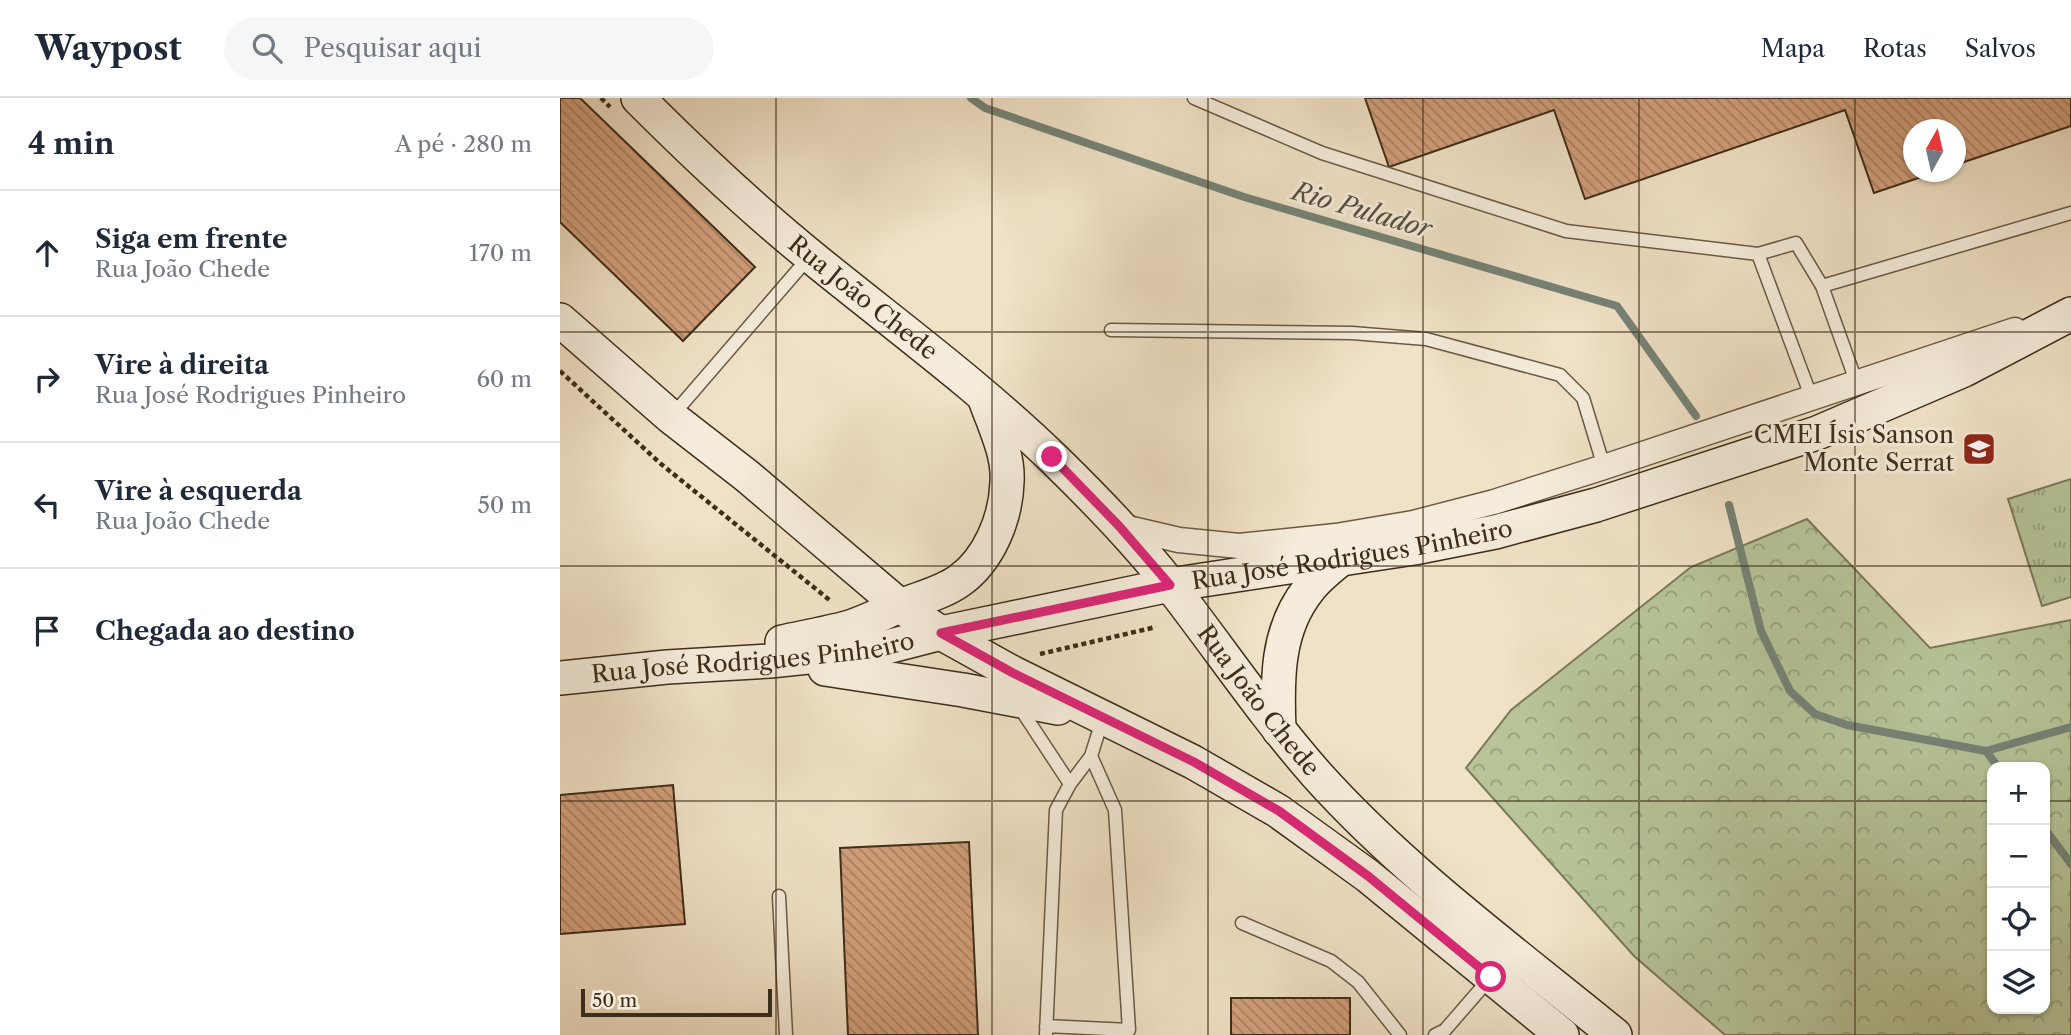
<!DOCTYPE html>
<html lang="pt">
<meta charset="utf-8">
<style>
:root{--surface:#fff;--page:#f6f6f7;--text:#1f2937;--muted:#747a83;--line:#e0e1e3}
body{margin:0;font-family:"Libre Caslon Text",serif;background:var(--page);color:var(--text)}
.controls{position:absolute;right:21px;bottom:21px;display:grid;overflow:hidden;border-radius:14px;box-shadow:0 2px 5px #0004}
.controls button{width:63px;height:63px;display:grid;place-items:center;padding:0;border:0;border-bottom:2px solid var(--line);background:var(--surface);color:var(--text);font:35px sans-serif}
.compass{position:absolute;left:1343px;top:21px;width:63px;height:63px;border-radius:50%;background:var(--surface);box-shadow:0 2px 5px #0004;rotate:8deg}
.scale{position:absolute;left:21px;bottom:18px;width:191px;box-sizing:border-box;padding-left:7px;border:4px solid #3e2d18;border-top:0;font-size:19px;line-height:24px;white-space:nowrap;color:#3e2d18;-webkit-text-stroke:5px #f5ecdb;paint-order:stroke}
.stop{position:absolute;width:21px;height:21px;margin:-16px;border:5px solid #db2777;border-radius:50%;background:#fff}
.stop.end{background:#db2777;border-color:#fff;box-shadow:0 2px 7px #0008}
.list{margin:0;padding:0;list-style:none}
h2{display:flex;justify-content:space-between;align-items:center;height:91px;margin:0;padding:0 28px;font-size:30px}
h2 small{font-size:23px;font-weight:400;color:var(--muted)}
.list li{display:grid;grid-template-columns:46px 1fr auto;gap:21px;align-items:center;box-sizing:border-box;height:126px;padding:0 28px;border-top:2px solid var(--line)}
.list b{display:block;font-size:26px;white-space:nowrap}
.list p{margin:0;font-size:23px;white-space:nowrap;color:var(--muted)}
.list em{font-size:23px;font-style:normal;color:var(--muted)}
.icon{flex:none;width:38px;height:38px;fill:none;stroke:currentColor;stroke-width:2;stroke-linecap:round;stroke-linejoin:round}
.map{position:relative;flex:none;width:1511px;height:937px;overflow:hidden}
header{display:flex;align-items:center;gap:42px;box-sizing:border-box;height:98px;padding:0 35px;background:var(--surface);border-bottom:2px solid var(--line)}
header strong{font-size:33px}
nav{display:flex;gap:38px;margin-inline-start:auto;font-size:24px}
.search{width:490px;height:63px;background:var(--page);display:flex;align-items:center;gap:18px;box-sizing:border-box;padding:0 24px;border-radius:38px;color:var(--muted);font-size:26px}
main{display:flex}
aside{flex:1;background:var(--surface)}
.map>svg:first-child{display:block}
.forest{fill:url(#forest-crowns);stroke:#7a7858;stroke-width:2;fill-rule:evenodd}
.park{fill:url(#park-tufts);stroke:#7a7858;stroke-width:2}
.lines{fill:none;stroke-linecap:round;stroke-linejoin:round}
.stream{stroke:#758377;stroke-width:8}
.building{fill:url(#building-back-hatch);stroke:#3e2d18;stroke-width:2}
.service-casing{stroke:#6a5a44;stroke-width:15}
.minor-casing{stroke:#6a5a44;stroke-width:27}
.secondary-casing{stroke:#3e2d18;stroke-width:36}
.path{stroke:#3e2d18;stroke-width:4.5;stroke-dasharray:5 3.5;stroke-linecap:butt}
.service{stroke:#f5ecdb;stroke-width:12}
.minor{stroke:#f5ecdb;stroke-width:24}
.secondary{stroke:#f5ecdb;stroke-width:33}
.route{stroke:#db2777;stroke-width:9}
.grid{fill:none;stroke:#3e2d18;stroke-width:2;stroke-opacity:0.55}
.labels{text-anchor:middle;stroke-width:6;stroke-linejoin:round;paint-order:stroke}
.street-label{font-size:24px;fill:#3e2d18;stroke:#f5ecdb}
.poi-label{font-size:24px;fill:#3e2d18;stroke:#f5ecdb;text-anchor:end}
.water-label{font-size:26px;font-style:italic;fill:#555140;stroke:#f5ecdb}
</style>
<header>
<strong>Waypost</strong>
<div class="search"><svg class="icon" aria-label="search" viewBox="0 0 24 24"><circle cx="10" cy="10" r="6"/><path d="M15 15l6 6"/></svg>Pesquisar aqui</div>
<nav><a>Mapa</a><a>Rotas</a><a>Salvos</a></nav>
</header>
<main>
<aside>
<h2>4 min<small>A pé · 280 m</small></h2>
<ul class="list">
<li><svg class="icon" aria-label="ahead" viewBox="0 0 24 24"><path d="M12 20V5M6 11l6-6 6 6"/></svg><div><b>Siga em frente</b><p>Rua João Chede</p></div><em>170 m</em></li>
<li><svg class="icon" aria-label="right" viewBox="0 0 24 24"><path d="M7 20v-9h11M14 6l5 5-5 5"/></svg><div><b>Vire à direita</b><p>Rua José Rodrigues Pinheiro</p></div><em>60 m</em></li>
<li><svg class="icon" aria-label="left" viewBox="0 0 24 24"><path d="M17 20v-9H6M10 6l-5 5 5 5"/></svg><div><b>Vire à esquerda</b><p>Rua João Chede</p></div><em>50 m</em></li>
<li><svg class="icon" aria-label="arrive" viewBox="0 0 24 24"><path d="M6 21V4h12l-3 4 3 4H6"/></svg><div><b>Chegada ao destino</b></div></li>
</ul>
</aside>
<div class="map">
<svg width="1511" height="937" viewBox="0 0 1511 937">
<defs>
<pattern id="forest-crowns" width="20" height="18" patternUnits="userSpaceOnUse" patternTransform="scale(1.75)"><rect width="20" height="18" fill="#b6c498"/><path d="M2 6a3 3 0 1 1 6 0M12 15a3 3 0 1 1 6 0" fill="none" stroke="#95a07b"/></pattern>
<pattern id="park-tufts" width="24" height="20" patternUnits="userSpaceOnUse" patternTransform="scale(1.75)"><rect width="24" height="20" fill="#b6c498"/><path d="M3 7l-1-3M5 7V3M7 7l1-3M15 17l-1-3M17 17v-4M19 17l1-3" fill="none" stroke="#95a07b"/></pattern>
<pattern id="building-back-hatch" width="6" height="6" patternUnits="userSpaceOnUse" patternTransform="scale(1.75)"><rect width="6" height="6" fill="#d29f7b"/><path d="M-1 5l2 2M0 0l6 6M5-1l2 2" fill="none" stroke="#ac8264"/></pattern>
</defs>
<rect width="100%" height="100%" fill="#f0e2c7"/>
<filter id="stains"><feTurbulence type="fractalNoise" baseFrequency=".00286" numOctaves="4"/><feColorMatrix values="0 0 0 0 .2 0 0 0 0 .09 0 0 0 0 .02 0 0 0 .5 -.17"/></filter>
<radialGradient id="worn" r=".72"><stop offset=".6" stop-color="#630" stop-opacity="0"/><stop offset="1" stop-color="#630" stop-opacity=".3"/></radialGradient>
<path class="forest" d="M1247,421L1370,550L1511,522V937H1165L1074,858L906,670L951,612L1131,469ZM1432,669H1485V911H1432Z"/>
<path class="park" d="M1511,381V499L1482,508L1448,401Z"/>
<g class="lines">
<path class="stream" d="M411,0L425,10L684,99L1057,208L1136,318
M1169,407L1201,533L1230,593L1255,616L1287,627L1426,653L1511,629
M1426,653L1438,669
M1485,731L1511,766"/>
</g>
<path class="building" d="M0,0H20L195,169L123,243L0,124Z
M805,0H1511V28L1395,67V32H1353V74H1376L1314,95L1285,12L1025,101L994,12L829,69Z
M113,687L125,826L0,836V697Z
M409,744L418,937H288L280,750Z
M671,900H790V937H671Z"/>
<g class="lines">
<defs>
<path id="service" d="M634,0L762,55L1006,133L1198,156L1236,145L1262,188L1297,286
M1198,156L1252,301
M1262,188L1511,115
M551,232L792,235L866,241L1000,277L1023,300L1044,369
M111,319L250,158
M458,607L510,686
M219,798L226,937
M682,825L771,863L798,884L840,937
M486,928L569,932L555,712L531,658
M486,937L496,712L510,686L531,658L542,623
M875,937L885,932L931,879"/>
<path id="minor" d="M559,428L619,442L679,448L776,438L853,425L934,404L1044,369L1455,232"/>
<g id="secondary">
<path id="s1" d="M78,0C134,56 192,111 254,161C335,227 420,289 495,362C536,402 576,443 611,488C660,551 704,617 757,677C845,775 954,854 1055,937"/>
<path d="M0,222L111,319L187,378L340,508L381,535L453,575L633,664L718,713L808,778L1002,937"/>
<path d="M222,544C245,539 268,535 290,529C308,523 323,515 340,508C360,500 382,495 399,483C429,462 446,420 447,384C449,356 434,327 425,301"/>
<path d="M265,571L403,592L498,610"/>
<path id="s2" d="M0,580L107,569L210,563L315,552L381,535L610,487L854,450L935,434L1036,407L1257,335L1404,272L1511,216"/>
<path d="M719,632C717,583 716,532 749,491C757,480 770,470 781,461"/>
</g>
</defs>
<use href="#service" class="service-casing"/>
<use href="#minor" class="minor-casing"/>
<use href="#secondary" class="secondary-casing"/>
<path class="path" d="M41,0L50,9
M0,273L101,366L272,504
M480,556L596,529"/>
<use href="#service" class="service"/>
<use href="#minor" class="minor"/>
<use href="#secondary" class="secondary"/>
</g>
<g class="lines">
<path class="route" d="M492,359L559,428L610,487L381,535L453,575L634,664L719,713L808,778L931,879"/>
</g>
<path class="grid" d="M216,0V937M432,0V937M648,0V937M863,0V937M1079,0V937M1295,0V937M0,234H1511M0,468H1511M0,703H1432M1485,703H1511"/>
<defs>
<symbol id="school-square" viewBox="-11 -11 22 22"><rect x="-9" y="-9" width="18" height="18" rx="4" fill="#8f2418" stroke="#f5ecdb"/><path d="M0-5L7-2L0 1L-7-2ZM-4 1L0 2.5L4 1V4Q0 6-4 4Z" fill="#fff"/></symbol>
</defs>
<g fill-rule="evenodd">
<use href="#school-square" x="1400" y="332" width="38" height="38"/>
</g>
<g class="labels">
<g class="street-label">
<text dy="8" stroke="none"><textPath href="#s1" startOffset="301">Rua João Chede</textPath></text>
<text dy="8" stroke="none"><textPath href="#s2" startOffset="803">Rua José Rodrigues Pinheiro</textPath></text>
<text dy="8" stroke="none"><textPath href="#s2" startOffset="194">Rua José Rodrigues Pinheiro</textPath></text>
<text dy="8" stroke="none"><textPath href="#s1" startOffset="868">Rua João Chede</textPath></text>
</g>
<g class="poi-label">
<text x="1394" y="345">CMEI Ísis Sanson<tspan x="1394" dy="28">Monte Serrat</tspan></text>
</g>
<g class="water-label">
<text transform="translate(802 112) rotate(16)" y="9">Rio Pulador</text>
</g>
</g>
<rect width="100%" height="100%" filter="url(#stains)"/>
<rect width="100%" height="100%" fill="url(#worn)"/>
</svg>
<div class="controls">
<button>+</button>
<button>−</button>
<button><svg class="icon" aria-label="locate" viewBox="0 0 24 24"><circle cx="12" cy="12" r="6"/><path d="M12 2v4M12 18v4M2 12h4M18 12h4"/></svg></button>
<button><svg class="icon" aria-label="layers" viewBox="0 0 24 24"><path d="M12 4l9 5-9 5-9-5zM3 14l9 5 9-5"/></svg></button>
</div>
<svg class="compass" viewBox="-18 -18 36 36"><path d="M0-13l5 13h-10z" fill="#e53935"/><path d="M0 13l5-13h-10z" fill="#747a83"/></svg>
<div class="scale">50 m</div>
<div class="stop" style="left:931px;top:879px"></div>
<div class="stop end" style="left:492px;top:359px"></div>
</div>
</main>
